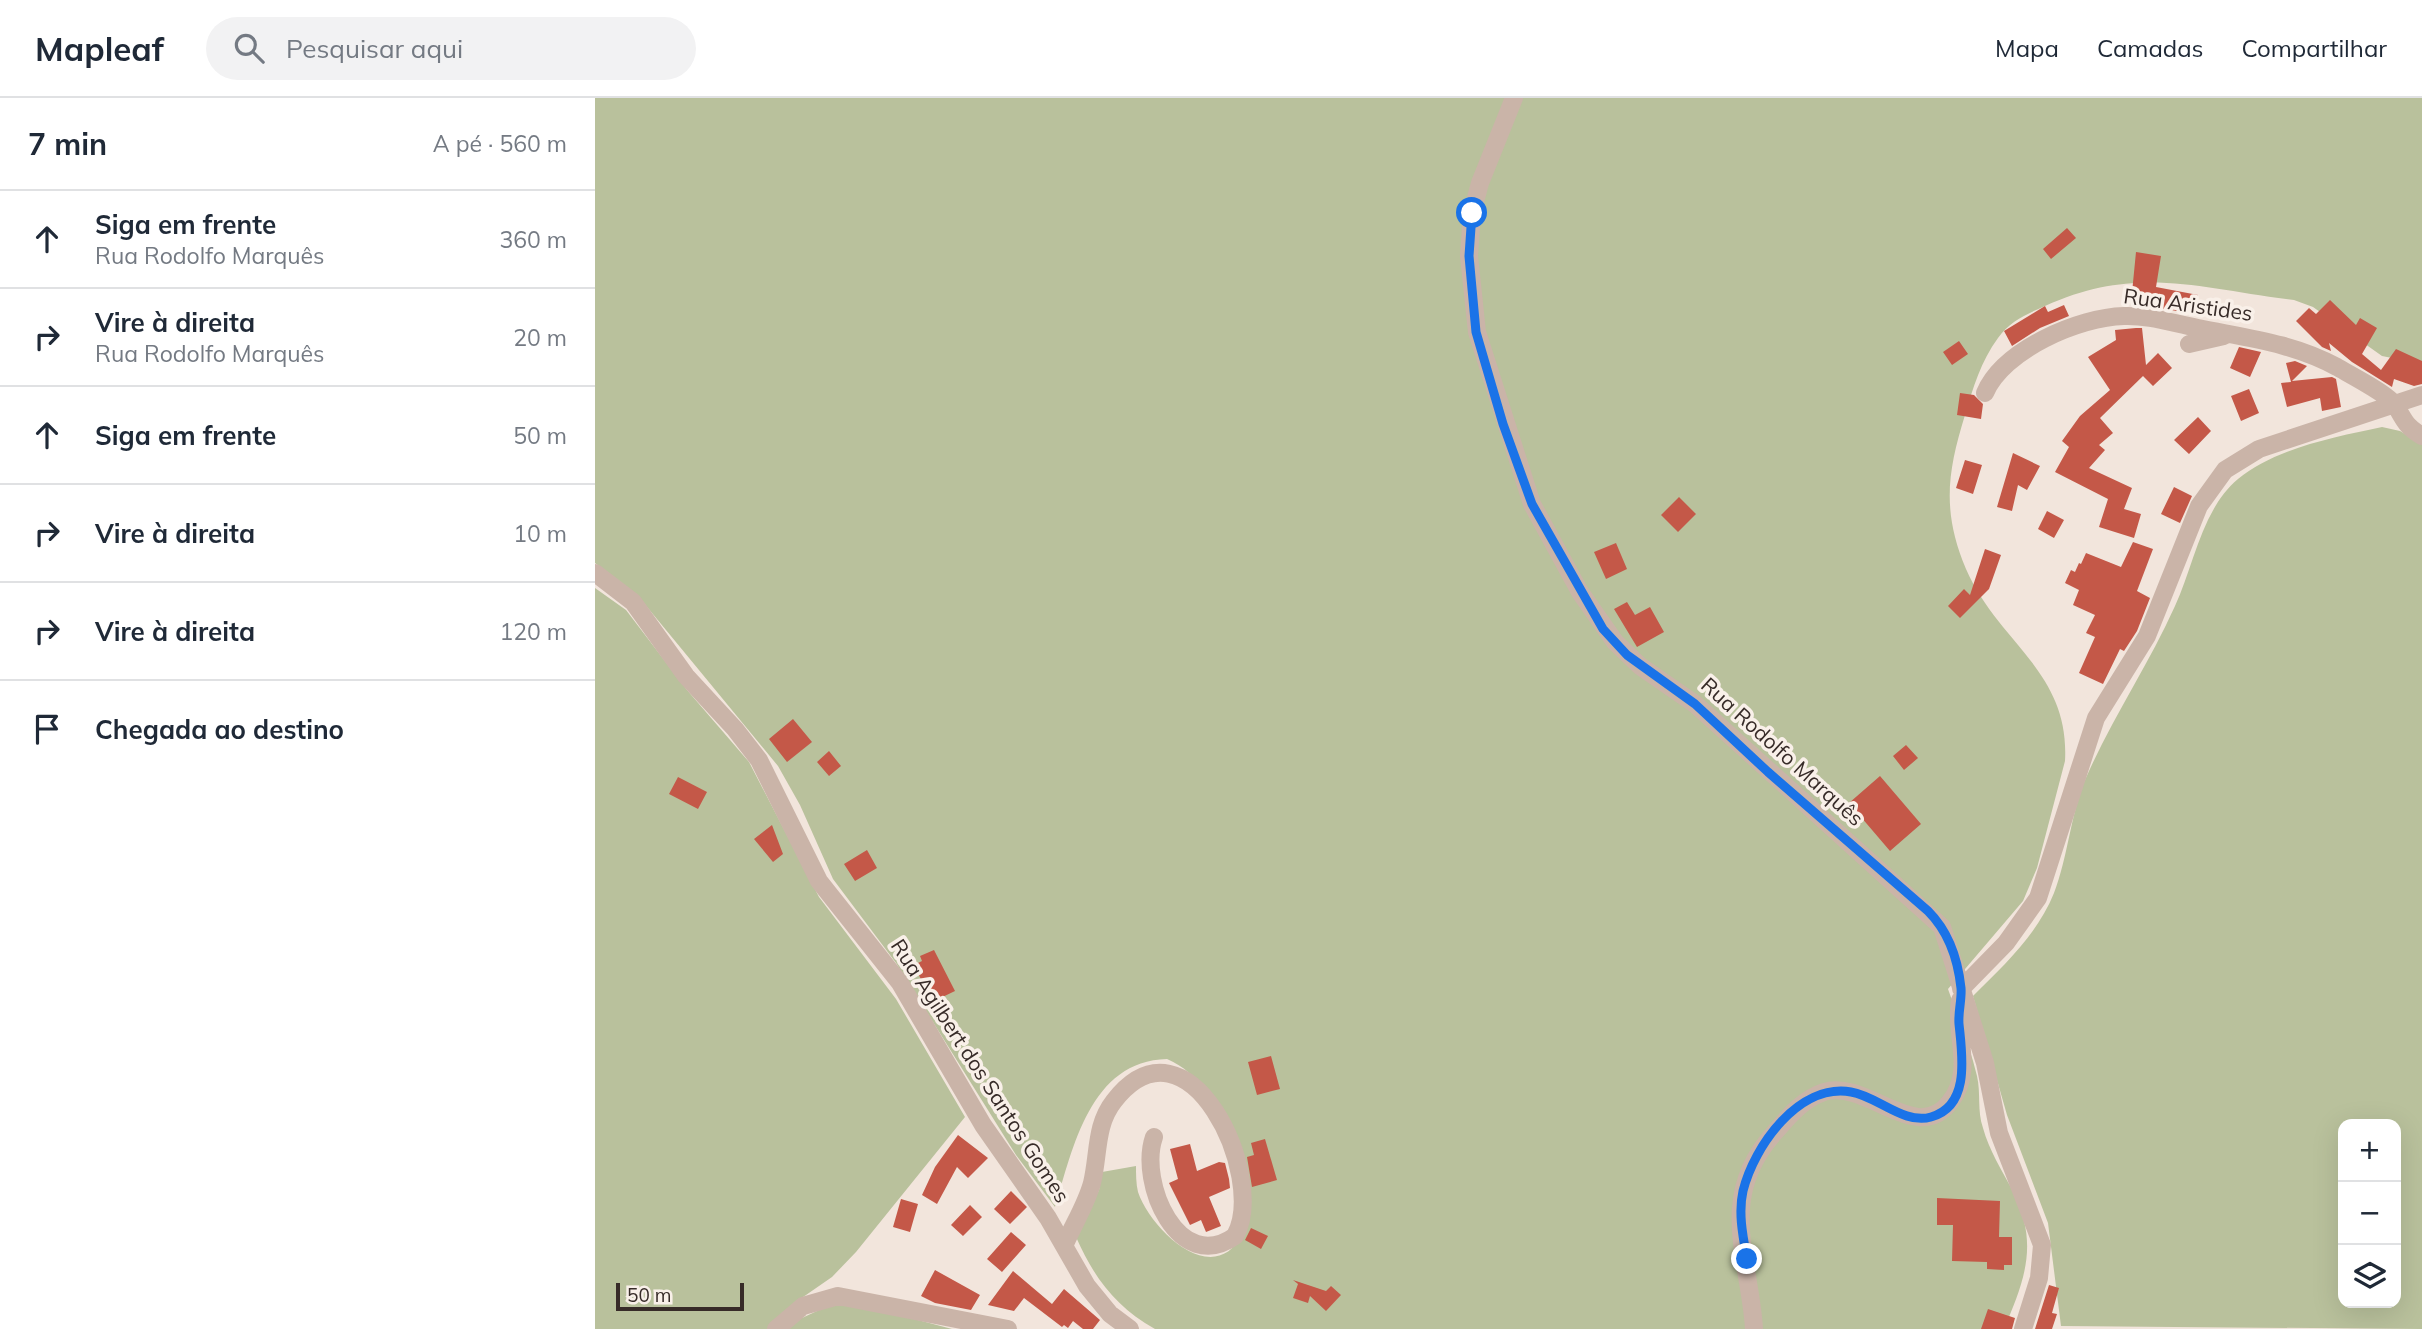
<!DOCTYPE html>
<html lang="pt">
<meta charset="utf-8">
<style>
:root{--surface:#fff;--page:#f2f2f3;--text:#1f2937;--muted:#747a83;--line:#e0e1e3}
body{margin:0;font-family:Mulish,sans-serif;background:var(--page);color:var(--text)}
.controls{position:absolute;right:21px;bottom:21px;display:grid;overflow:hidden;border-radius:14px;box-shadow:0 7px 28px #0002}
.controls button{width:63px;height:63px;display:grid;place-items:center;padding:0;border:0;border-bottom:2px solid var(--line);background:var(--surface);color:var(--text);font:35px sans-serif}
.scale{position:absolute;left:21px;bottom:18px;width:128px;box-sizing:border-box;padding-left:7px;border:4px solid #372b28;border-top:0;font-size:19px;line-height:24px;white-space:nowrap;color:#372b28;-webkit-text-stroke:5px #f9f0e9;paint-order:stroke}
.stop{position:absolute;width:21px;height:21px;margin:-16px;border:5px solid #1a73e8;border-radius:50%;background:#fff}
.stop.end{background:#1a73e8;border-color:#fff;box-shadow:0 2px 7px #0008}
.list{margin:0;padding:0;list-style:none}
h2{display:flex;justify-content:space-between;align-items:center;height:91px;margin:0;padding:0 28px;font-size:30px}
h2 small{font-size:23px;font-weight:400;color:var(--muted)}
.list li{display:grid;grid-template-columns:46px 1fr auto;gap:21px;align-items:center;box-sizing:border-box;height:98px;padding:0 28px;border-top:2px solid var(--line)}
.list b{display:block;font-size:26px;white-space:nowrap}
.list p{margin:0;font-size:23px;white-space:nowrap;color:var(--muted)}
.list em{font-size:23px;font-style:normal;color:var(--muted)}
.icon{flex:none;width:38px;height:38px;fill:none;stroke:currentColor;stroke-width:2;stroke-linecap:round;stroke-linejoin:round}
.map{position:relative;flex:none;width:1827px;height:1231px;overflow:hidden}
header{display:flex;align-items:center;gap:42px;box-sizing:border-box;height:98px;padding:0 35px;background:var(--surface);border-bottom:2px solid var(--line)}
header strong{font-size:33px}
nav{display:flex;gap:38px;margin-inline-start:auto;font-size:24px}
.search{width:490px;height:63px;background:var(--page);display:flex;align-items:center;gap:18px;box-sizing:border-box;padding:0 24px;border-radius:38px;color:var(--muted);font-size:26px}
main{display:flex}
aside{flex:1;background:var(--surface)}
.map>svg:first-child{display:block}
.green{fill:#b9c19c;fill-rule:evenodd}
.building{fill:#c45848}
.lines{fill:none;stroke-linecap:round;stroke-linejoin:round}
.minor{stroke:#cab4a8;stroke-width:18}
.route{stroke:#1a73e8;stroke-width:9}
.labels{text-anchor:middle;stroke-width:7;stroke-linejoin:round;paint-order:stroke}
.street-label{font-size:21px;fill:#372b28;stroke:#f9f0e9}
</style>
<header>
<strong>Mapleaf</strong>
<div class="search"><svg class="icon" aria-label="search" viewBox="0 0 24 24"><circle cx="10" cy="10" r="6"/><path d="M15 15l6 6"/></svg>Pesquisar aqui</div>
<nav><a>Mapa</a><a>Camadas</a><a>Compartilhar</a></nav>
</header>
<main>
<aside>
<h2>7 min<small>A pé · 560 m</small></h2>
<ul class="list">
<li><svg class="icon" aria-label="ahead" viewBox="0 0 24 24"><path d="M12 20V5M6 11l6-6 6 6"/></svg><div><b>Siga em frente</b><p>Rua Rodolfo Marquês</p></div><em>360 m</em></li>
<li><svg class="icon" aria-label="right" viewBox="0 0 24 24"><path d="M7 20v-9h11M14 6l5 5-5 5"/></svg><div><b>Vire à direita</b><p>Rua Rodolfo Marquês</p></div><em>20 m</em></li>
<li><svg class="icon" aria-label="ahead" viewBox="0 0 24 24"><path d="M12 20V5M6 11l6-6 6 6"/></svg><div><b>Siga em frente</b></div><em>50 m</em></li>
<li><svg class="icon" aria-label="right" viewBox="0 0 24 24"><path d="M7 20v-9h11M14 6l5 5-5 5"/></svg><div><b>Vire à direita</b></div><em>10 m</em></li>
<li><svg class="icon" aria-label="right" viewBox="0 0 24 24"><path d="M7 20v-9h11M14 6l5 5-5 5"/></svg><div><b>Vire à direita</b></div><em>120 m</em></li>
<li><svg class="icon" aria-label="arrive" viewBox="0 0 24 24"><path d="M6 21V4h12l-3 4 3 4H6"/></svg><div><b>Chegada ao destino</b></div></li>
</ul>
</aside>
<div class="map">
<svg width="1827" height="1231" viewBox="0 0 1827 1231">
<rect width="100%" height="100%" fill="#f2e5dc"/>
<path class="green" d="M0,0H1827V266L1787,258L1718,209L1699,202C1605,191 1543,166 1450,208C1432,216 1415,223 1403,240C1386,263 1378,290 1370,317C1352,375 1347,414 1371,471C1403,545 1475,573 1470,663L1442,770L1428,803L1353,891C1363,920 1375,948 1382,978C1386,995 1382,1013 1388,1030C1394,1052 1407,1073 1418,1093C1444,1146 1430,1181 1409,1231H560C521,1209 499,1180 481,1139L504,1092L507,1074L541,1068C541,1076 541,1086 543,1094C556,1132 619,1193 648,1135C653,1126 656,1115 654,1105C650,1082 635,1057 626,1035C612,1002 607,976 572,961C495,963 478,1050 460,1109L421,1057L301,865L238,781L205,707L183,668L43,498L0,465Z
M1787,329L1805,333L1827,346V1231L1466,1228L1453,1125L1412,1017L1378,898C1409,867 1442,837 1459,795C1473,759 1475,719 1490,682C1516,622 1553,568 1580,508C1599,467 1607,411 1643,381C1681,350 1740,339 1787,329ZM1748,1026H1801V1205H1748Z
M0,490L31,512L92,592L154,664L224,799L301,901L370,1019L261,1154L237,1179L198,1206L207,1220L237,1206L270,1208L357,1231H0Z"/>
<path class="building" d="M1472,130L1481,140L1456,161L1448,151Z
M1541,154L1566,158L1561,189L1603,197L1599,216L1536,205Z
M1735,202L1761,227L1765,220L1782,230L1767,256L1786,272L1801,251L1827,263V286L1819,288L1799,281L1797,289L1757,264L1734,245L1736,253L1727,249L1701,223L1714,210L1721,216Z
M1469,207L1474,218L1445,230L1417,248L1409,233L1450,208L1453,214Z
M1541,230H1547L1551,267L1563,255L1577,270L1558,288L1548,278L1505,320L1518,335L1504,347L1510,352L1494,370L1537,390L1529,411L1546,416L1539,440L1504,429L1513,401L1460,374L1474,349L1467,343L1485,318L1515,292L1493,259L1521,242L1520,232Z
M1364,243L1373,256L1357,267L1348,254Z
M1644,249L1666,254L1655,279L1635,270Z
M1700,263L1712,268L1697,283L1737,279L1741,281L1746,309L1727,313L1725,300L1692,309L1686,285L1696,284L1691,265Z
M1654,291L1664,315L1646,323L1636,298Z
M1365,295L1379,297L1388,306L1386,321L1362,317Z
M1603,319L1616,333L1594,356L1579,342Z
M1418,355L1445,368L1432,392L1423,387L1417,413L1402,409Z
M1370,362L1387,367L1378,396L1361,390Z
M1579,389L1597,398L1585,425L1566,416Z
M1084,399L1101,416L1083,434L1066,417Z
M1452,413L1469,422L1459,440L1443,431Z
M1538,444L1558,451L1542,493L1555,500L1542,533L1529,553L1525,551L1508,586L1484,575L1500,539L1491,535L1500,517L1478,507L1484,492L1470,485L1476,472L1480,474L1484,465L1486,466L1491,455L1526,469Z
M1021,445L1032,471L1011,481L999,454Z
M1390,451L1406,457L1394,491L1365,520L1353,508L1369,491L1375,497Z
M1032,504L1040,517L1055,509L1069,534L1042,549L1019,511Z
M198,621L217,644L192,664L174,641Z
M1311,647L1323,660L1309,672L1298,658Z
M234,653L246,668L234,678L222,664Z
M1285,678L1326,726L1295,753L1254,705Z
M83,679L112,694L103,711L74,696Z
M177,727L188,756L178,764L159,741Z
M272,752L282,770L260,783L249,766Z
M339,852L360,893L337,904L319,867L327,863L325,858Z
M676,958L685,991L662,997L653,964Z
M363,1037L393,1060L373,1080L362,1069L342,1106L327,1097L340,1069Z
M670,1041L682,1082L657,1089L652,1059L659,1057L656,1045Z
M595,1046L602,1073L624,1064L630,1065L634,1081L635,1090L614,1099L626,1128L611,1134L606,1122L595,1127L574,1085L583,1081L575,1051Z
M416,1093L432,1109L415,1126L399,1111Z
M1342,1100L1405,1103L1404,1139H1417V1167H1409V1172L1392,1171V1164L1357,1163L1358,1127H1342Z
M306,1101L323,1106L315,1134L298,1129Z
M375,1107L387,1119L368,1138L356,1127Z
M656,1130L673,1138L666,1151L650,1142Z
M416,1134L431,1147L407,1174L392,1161Z
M340,1172L385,1197L376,1212L340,1205L326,1198Z
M418,1173L457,1206L469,1191L505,1222L498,1231H488L478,1223L473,1230L469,1227L467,1229L429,1200L419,1213L393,1207Z
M698,1182L731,1193L736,1188L746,1197L731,1213L715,1198L713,1205L698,1200L703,1186Z
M1454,1187L1464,1190L1457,1215L1462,1216L1457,1231H1440Z
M1393,1211L1420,1220L1417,1231H1386Z"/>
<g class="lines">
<path class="minor" d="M919,0L885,85L877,115L874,158L882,234L937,406L985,494L1020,544L1045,568L1100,606L1347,829L1390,965L1404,1035L1447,1147L1444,1180L1428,1231
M1594,246L1629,238
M1390,295C1408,252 1484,219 1529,218C1554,217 1580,226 1603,230C1652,240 1698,245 1742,269C1754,276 1793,296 1800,307C1810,322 1809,327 1827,338
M0,475L38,504L91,578L140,631L164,662L224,783L305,885L388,1027L453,1120L492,1188L515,1216L535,1231
M1366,891L1411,845L1443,800L1501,620L1552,538L1604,408L1630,372L1664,351L1827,297
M469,1148C478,1127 491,1107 497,1085C504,1056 500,1027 519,1003C593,908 673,1079 640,1138C584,1178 543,1085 559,1039
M181,1231L208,1208L243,1198L413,1231
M1159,1231C1157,1192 1143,1148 1146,1110C1148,1081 1161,1055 1180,1034C1194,1018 1208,1001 1229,994C1272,981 1322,1048 1355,1004C1380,972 1359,937 1365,902"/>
</g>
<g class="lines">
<path class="route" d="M877,115L874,158L881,234L908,326L937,406L1008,531L1032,557L1100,606L1173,674L1333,813C1353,833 1363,862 1366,890C1367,901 1363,914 1364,926C1367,956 1376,1008 1336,1019C1309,1027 1282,998 1256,994C1204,985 1159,1048 1148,1093C1143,1115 1148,1139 1152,1161"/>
</g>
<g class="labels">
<g class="street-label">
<text transform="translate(1593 207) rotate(8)" y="7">Rua Aristides</text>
<text transform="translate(1187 654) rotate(42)" y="7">Rua Rodolfo Marquês</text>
<text transform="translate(385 973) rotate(57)" y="7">Rua Agilbert dos Santos Gomes</text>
</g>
</g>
</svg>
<div class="controls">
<button>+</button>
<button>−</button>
<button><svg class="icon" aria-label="layers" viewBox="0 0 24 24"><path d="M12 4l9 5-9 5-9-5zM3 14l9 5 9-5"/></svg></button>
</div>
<div class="scale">50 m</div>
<div class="stop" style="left:877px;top:115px"></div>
<div class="stop end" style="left:1152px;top:1161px"></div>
</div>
</main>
